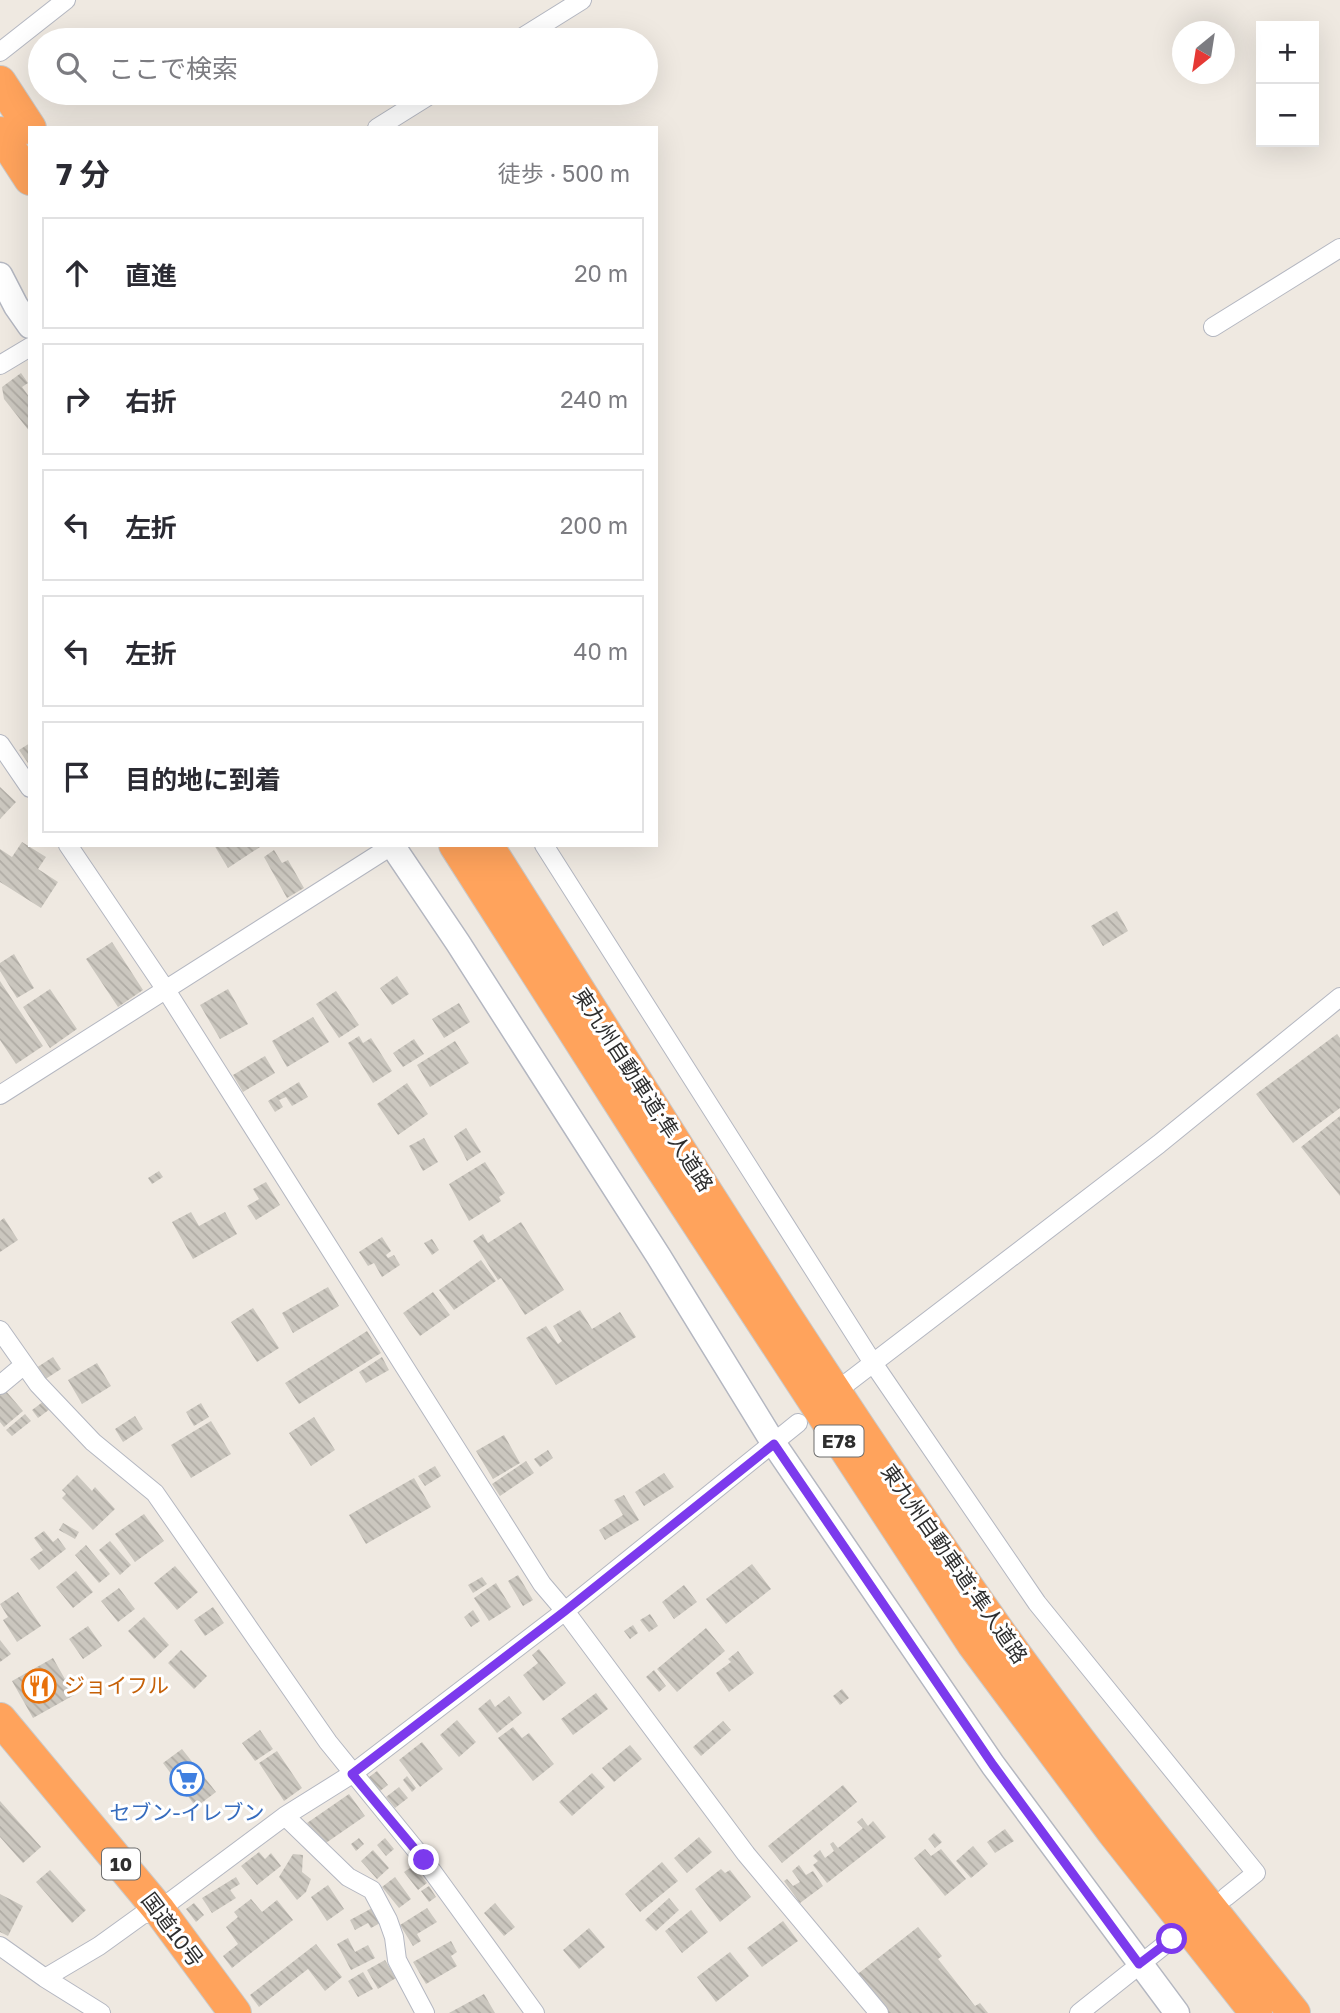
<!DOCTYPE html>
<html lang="ja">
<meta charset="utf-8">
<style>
:root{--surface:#fff;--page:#f7f7f7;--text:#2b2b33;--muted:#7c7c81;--line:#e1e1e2}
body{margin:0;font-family:"Golos Text","Noto Sans JP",sans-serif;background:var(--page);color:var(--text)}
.controls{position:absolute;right:21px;top:21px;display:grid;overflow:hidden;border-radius:0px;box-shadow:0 7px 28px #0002}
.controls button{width:63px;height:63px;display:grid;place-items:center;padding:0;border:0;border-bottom:2px solid var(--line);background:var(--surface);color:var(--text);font:35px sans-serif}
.compass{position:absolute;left:1172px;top:21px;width:63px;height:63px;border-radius:50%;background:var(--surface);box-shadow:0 7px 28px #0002;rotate:210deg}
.stop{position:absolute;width:21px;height:21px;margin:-16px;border:5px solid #7c3aed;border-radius:50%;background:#fff}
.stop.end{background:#7c3aed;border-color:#fff;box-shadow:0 2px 7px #0008}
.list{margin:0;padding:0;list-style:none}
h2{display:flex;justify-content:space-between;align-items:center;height:91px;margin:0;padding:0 28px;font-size:30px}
h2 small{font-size:23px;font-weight:400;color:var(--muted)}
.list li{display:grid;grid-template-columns:46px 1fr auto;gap:21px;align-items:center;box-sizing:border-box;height:112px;margin:0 14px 14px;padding:0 14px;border:2px solid var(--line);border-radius:0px}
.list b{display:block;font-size:26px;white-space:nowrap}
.list em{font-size:23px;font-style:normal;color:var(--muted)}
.icon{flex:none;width:38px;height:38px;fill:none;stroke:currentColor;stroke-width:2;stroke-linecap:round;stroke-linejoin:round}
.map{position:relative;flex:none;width:1340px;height:2013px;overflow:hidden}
.search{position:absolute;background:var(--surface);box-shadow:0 7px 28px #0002;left:28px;top:28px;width:630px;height:77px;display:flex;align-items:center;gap:18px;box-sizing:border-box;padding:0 24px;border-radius:38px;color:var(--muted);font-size:26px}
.panel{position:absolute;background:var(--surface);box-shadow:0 7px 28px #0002;left:28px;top:126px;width:630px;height:721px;border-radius:0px}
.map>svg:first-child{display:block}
.building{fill:url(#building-back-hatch)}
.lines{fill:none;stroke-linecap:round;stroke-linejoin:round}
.street-casing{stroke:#b4b7c1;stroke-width:20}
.secondary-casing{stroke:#b4b7c1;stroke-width:27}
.highway-casing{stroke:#c9c9c9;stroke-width:34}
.street{stroke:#fff;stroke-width:18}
.secondary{stroke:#fff;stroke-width:24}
.highway{stroke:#ffa35c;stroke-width:32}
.route{stroke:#7c3aed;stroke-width:9}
.labels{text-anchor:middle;stroke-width:6;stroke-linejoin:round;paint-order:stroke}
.shield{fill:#fff;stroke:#6d6d6d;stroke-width:2}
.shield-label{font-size:19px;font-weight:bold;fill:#2e2e2e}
.street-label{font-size:21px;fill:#2e2e2e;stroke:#fff}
.food-label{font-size:21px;fill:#c56008;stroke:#fff;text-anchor:start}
.shop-label{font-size:21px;fill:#366cbe;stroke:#fff}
</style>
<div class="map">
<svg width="1340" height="2013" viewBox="0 0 1340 2013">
<defs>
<pattern id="building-back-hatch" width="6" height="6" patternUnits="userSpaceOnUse" patternTransform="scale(1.75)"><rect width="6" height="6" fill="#cbc7bf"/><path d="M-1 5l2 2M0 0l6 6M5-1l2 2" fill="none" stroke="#afaba4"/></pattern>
</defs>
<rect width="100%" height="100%" fill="#efe9e1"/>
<path class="building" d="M21,373L28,383L22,387L30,398V432L4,399L2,387Z
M30,743V766L19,750Z
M0,787L16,802L0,819Z
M22,842L46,857L38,869L58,882L41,908L0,882V849L12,857Z
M214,845H263L228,868Z
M274,850L282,863L288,860L304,888L287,898L264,857Z
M1117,911L1128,931L1103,946L1091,926Z
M112,942L143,990L118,1007L86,959Z
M14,954L34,988L17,998L0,971V963Z
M397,976L409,994L392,1005L380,988Z
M0,981L43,1046L16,1064L0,1040Z
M50,989L77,1029L50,1048L23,1007Z
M228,989L248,1024L220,1039L200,1005Z
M336,991L359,1025L339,1038L316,1004Z
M459,1003L470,1022L444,1038L432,1019Z
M313,1017L329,1042L287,1067L272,1041Z
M1337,1034L1340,1038V1108L1293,1143L1256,1094Z
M359,1036L363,1043L371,1038L392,1071L373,1083L348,1043Z
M414,1039L424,1054L403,1067L393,1053Z
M455,1041L469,1063L430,1087L417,1065Z
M265,1056L275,1073L243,1092L233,1075Z
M299,1082L308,1097L292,1106L286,1097L279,1100L283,1107L275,1112L268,1101Z
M407,1083L428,1114L398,1135L377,1104Z
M1340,1116V1196L1301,1147Z
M466,1128L481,1152L467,1161L454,1136Z
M424,1138L438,1162L423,1171L409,1146Z
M485,1162L505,1193L499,1197L501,1201L469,1221L449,1184Z
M159,1171L163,1177L152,1184L148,1178Z
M266,1182L280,1205L256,1220L247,1206L259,1199L253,1189Z
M191,1212L199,1226L225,1212L237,1234L193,1259L172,1222Z
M4,1218L18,1240L0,1252V1221Z
M521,1222L564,1290L525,1315L501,1278L498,1280L473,1241L483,1234L488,1243Z
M382,1237L391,1251L386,1255L388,1258L394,1255L400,1265L382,1277L374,1263L368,1266L359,1252Z
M432,1239L439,1250L432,1255L424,1243Z
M481,1260L496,1281L454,1310L439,1290Z
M328,1287L339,1306L293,1333L282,1313Z
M433,1292L450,1315L420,1336L403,1313Z
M253,1308L279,1348L257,1362L231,1322Z
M580,1310L592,1329L620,1312L636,1337L556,1385L526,1338L546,1326L558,1344L562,1341L553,1326Z
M367,1331L381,1353L299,1404L285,1383Z
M53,1357L61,1369L44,1380L36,1368Z
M382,1357L389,1370L366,1383L359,1372Z
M97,1363L111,1386L82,1404L68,1380Z
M5,1390L23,1411L4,1427L0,1422V1394Z
M44,1401L50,1409L38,1418L32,1410Z
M201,1403L209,1417L194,1426L186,1412Z
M25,1414L31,1421L12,1436L6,1430Z
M135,1416L143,1429L123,1442L115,1429Z
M314,1417L335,1450L311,1466L289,1433Z
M211,1421L231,1454L191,1478L171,1445Z
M504,1435L520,1463L493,1479L476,1451Z
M548,1450L553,1458L540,1467L534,1459Z
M526,1461L534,1473L500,1496L492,1484Z
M435,1466L441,1476L425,1486L418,1476Z
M664,1473L674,1487L644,1506L635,1492Z
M77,1475L92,1491L95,1487L115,1509L93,1530L62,1498L66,1494L62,1490Z
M414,1478L431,1507L366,1544L349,1515Z
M624,1495L639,1520L605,1540L599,1530L623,1515L614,1500Z
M144,1514L164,1541L135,1562L115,1534Z
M63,1523L79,1532L75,1539L59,1530Z
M44,1531L53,1542L58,1538L66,1549L39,1570L30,1559L43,1550L34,1538Z
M110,1541L131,1565L120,1575L99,1550Z
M86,1545L110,1574L99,1583L75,1555Z
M752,1564L771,1589L726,1624L706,1599Z
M175,1566L198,1592L177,1610L154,1583Z
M76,1571L93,1592L73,1608L56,1587Z
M518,1575L533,1600L523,1606L508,1581Z
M482,1577L487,1584L473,1593L468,1585Z
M496,1583L511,1607L489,1621L474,1598Z
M684,1585L697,1602L674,1619L662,1602Z
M119,1588L135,1609L118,1622L101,1601Z
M18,1592L41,1626L17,1642L3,1620L8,1617L0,1604Z
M213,1607L224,1623L205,1636L194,1620Z
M473,1610L480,1621L471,1627L464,1617Z
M650,1614L658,1626L649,1632L640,1620Z
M144,1617L169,1645L154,1659L128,1631Z
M633,1625L638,1633L630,1639L624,1631Z
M88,1626L102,1646L83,1659L69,1639Z
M706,1628L725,1651L677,1692L657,1669Z
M0,1640L11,1654L0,1662Z
M539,1649L566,1683L543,1701L523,1675L538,1663L532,1655Z
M181,1650L207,1676L194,1689L168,1663Z
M738,1651L754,1673L729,1692L716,1673L731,1662L728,1659Z
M53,1658L74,1695L33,1718L12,1681Z
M654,1670L666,1686L659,1692L646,1677Z
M842,1689L849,1698L840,1705L833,1696Z
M596,1693L608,1709L573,1735L561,1719Z
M509,1696L522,1713L497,1733L478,1709L490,1699L495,1707Z
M457,1720L476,1742L459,1757L440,1735Z
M723,1721L731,1730L701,1756L693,1747Z
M513,1727L522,1738L529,1733L554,1764L533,1781L498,1738Z
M260,1730L273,1749L255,1761L242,1743Z
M422,1742L443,1769L420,1787L399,1760Z
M630,1745L642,1759L614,1782L602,1768Z
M182,1749L216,1792L196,1807L163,1763Z
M277,1751L302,1788L284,1801L259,1763Z
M377,1771L388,1785L376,1794L365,1780Z
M592,1773L605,1787L572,1816L559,1802Z
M407,1776L416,1788L412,1792L403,1780Z
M843,1785L857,1802L782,1863L768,1846Z
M399,1787L408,1798L395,1808L386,1797Z
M349,1794L365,1816L323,1845L307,1823Z
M0,1801L41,1847L23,1863L0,1837Z
M862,1818L868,1826L873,1821L886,1837L827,1883L813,1865L818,1861L813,1856L820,1850L825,1858L834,1851L830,1844L833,1842L838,1848L863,1828L857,1822Z
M1005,1829L1014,1841L995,1853L987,1842Z
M934,1833L942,1842L935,1848L928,1839Z
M699,1837L712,1852L687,1873L674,1858Z
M359,1838L364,1844L356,1851L351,1844Z
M385,1838L394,1849L386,1856L377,1845Z
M973,1846L988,1864L971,1878L956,1861Z
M925,1849L931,1856L941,1849L966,1879L945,1896L914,1858Z
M373,1850L389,1868L377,1879L361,1861Z
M259,1852L265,1859L271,1853L281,1866L257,1885L241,1866Z
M293,1854L303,1855L302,1872L311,1879L306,1892L297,1900L279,1877Z
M662,1862L678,1881L640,1912L625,1894Z
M799,1865L806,1875L813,1871L823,1886L800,1903L784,1881L787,1879L793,1886L800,1882L792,1871Z
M413,1866L427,1883L418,1890L404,1872Z
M721,1869L725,1873L730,1870L751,1897L720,1922L695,1889Z
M50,1870L86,1910L72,1923L36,1882Z
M236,1877L240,1884L230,1890L236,1898L212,1913L202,1898Z
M395,1877L411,1899L399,1908L382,1887Z
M328,1885L344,1909L327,1921L311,1897Z
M429,1886L436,1897L429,1902L421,1891Z
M0,1894L23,1906L8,1936L0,1932Z
M669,1898L679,1910L656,1931L645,1920Z
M251,1899L262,1912L277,1900L293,1920L232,1968L223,1956L238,1944L226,1927L238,1917L234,1912Z
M194,1903L204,1915L196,1922L186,1909Z
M495,1903L515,1927L504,1936L484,1913Z
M374,1907L382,1922L371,1928L368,1923L355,1930L350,1920Z
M427,1908L437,1922L417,1934L421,1941L413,1946L400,1925Z
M691,1910L708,1932L682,1953L665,1931Z
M783,1921L798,1941L762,1967L747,1948Z
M918,1927L942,1956L938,1959L975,2006L980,2003L988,2013H884L855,1976Z
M589,1928L605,1947L579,1969L563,1950Z
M348,1938L355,1952L368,1945L375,1958L351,1970L337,1944Z
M451,1941L457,1952L451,1956L457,1966L426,1984L413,1962Z
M316,1944L342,1977L325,1991L308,1969L259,2007L250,1995Z
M730,1952L749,1976L716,2002L697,1977Z
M385,1960L396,1978L378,1989L367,1970Z
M363,1972L373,1989L358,1997L348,1981Z
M484,1994L495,2013H449Z"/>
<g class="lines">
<defs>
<path id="street" d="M518,40L582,0
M0,52L66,0
M377,128L433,93
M1213,327L1340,248
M0,365L30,347
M0,744L30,788
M68,845L166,990L542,1584L565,1611L746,1854L879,2013
M544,845L873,1363L1037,1603L1256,1873L1226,1897
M0,1095L393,845
M0,1330L38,1384L93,1442L155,1493L328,1742L424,1860L535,2013
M847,1383L1159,1144L1340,997
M0,1385L24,1365
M285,1816L348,1877L372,1890L388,1920L394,1937L397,1960L425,2013
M0,1946L45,1978L101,2013
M45,1978L99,1946L142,1915L159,1910L285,1816L352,1774L565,1611L798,1423
M1079,2013L1172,1939"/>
<path id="secondary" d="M0,275L16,306L30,326
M392,845L458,943L659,1257L774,1444L993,1765L1177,2013"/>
<path id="highway" d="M0,82L30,128
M0,133L30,179
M455,845L653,1155L973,1644L1113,1832L1256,2013
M487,845C654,1108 817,1375 997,1629C1091,1761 1194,1887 1294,2013
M0,1719L159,1910L235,2013"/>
</defs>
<use href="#street" class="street-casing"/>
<use href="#secondary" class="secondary-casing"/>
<use href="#highway" class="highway-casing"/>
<use href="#street" class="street"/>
<use href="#secondary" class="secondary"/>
<use href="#highway" class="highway"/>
</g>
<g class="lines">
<path class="route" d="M424,1860L352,1774L565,1611L774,1444L993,1765L1139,1964L1172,1939"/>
</g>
<defs>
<symbol id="restaurant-ring" viewBox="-11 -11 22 22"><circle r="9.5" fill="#fff" stroke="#e8710a" stroke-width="1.5"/><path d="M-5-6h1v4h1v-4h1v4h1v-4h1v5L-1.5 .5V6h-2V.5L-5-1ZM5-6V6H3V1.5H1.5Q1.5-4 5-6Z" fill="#e8710a"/></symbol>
<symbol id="supermarket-ring" viewBox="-11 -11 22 22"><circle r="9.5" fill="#fff" stroke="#3f7fe0" stroke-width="1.5"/><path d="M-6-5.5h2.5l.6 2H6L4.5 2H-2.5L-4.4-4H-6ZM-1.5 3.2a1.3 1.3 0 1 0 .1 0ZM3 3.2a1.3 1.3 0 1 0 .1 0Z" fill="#3f7fe0"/></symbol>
</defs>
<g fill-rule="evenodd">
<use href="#restaurant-ring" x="20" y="1667" width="38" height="38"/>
<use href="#supermarket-ring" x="168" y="1760" width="38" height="38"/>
</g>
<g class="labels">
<g class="shield">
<rect x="814.5" y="1425.5" width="49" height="31" rx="5"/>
<rect x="102" y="1848.5" width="38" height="31" rx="5"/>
</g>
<g class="shield-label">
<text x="839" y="1448">E78</text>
<text x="121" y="1871">10</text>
</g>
<g class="street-label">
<text transform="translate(643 1090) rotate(57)" y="7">東九州自動車道;隼人道路</text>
<text transform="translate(954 1564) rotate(55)" y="7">東九州自動車道;隼人道路</text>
<text transform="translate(172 1930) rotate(53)" y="7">国道10号</text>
</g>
<g class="food-label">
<text x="64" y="1693">ジョイフル</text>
</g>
<g class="shop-label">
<text x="187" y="1820">セブン-イレブン</text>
</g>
</g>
</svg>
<div class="controls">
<button>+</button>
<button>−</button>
</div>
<svg class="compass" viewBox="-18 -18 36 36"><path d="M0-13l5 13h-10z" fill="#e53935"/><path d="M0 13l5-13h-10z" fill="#7c7c81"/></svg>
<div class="stop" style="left:1172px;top:1939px"></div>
<div class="stop end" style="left:424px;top:1860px"></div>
<div class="search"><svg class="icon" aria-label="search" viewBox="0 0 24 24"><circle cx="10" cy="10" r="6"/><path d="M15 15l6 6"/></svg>ここで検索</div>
<section class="panel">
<h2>7 分<small>徒歩 · 500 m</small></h2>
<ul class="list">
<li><svg class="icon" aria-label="ahead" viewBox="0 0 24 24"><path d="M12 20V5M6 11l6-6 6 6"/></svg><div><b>直進</b></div><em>20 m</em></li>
<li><svg class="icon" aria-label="right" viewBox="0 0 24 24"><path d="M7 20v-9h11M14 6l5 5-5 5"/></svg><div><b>右折</b></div><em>240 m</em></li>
<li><svg class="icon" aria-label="left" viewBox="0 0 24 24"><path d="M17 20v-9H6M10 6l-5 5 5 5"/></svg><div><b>左折</b></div><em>200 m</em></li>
<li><svg class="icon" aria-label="left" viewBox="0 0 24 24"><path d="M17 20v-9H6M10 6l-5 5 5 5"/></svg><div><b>左折</b></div><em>40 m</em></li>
<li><svg class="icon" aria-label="arrive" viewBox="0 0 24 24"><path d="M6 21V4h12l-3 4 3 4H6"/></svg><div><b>目的地に到着</b></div></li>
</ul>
</section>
</div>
